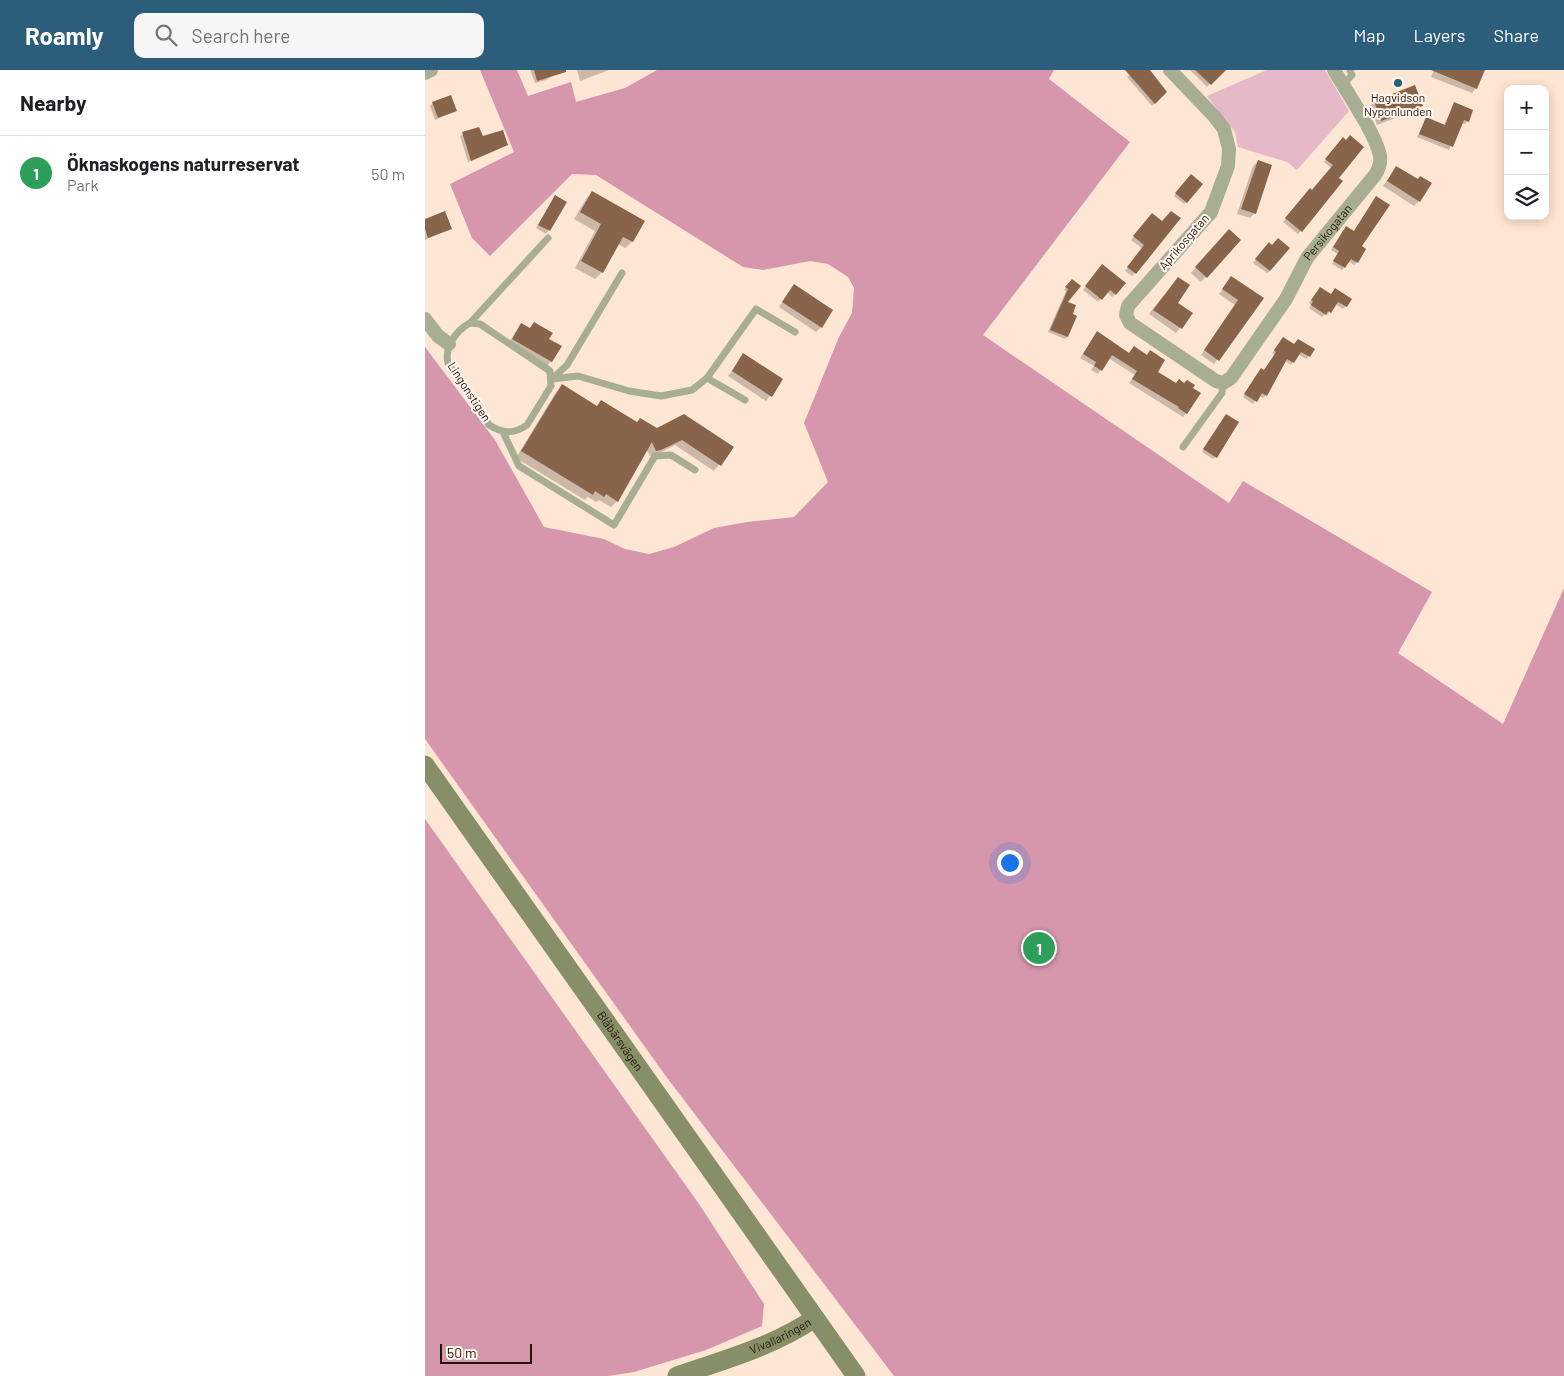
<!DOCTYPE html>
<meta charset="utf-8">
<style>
:root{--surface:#fff;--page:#f6f6f6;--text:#202124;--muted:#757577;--line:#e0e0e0;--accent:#2c5d7b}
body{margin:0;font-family:Barlow,sans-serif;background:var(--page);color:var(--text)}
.controls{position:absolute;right:15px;top:15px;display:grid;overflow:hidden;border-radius:10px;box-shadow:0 2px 12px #0003}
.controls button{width:45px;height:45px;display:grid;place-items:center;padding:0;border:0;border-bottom:1px solid var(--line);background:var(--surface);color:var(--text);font:25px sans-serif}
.scale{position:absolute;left:15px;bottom:12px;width:92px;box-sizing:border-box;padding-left:5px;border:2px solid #23150b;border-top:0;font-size:14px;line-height:18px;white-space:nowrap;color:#23150b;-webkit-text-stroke:4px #fff6f0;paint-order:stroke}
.you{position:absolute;left:584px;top:792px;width:18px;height:18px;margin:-12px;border:4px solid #fff;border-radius:50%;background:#1a73e8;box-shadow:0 0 0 8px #1a73e833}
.badge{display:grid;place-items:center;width:32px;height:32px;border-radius:50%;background:var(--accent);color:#fff;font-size:16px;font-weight:700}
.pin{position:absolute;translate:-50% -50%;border:2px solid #fff;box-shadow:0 1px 5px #0006}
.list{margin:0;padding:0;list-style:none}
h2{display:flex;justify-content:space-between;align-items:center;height:65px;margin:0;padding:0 20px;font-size:21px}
h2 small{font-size:16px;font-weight:400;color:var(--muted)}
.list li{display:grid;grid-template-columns:32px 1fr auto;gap:15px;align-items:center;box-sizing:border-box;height:75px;padding:0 20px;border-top:1px solid var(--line)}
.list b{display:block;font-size:19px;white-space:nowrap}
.list p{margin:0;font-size:16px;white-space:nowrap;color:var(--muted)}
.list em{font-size:16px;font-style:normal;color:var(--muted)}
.icon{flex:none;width:28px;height:28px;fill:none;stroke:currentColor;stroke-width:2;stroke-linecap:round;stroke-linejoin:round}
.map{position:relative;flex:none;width:1139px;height:1306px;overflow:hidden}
header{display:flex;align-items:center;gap:30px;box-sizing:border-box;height:70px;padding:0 25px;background:var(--accent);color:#fff}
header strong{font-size:24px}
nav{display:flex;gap:28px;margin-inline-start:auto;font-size:18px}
.search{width:350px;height:45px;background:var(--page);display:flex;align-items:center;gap:12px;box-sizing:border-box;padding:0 18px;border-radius:10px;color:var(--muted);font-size:19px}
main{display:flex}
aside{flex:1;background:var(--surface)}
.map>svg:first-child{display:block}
.green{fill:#e5b9c7}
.forest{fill:#d696ab}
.shadow{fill:#0003}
.building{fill:#87644a}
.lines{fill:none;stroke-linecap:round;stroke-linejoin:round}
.lane{stroke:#a8ae94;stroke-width:7}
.street{stroke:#a8ae94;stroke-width:14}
.secondary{stroke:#878f69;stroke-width:19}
.poi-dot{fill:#2c5d7b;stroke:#fff6f0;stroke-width:2}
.labels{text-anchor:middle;stroke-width:4;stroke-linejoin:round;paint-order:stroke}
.poi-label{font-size:12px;fill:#23150b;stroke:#fff6f0}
.street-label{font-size:12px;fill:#23150b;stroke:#fff6f0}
</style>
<header>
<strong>Roamly</strong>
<div class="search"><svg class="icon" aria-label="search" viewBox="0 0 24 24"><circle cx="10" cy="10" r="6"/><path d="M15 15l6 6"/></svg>Search here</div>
<nav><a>Map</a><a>Layers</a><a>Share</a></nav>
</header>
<main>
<aside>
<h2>Nearby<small></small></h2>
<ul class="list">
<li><span class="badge" style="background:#2e9e5b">1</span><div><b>Öknaskogens naturreservat</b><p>Park</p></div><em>50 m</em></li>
</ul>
</aside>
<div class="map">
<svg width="1139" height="1306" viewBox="0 0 1139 1306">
<rect width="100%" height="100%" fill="#fee6d4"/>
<path class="green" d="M842,0H900L924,41L872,100L862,92L813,77L810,62L782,26Z"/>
<path class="forest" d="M55,0H92L103,26L146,12L151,32L200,18L232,0H629L624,9L705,72L558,265L804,433L818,411L1007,522L973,583L1078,654L1139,518V1306H469L240,1005L0,669V277L70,370L119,457L179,469L200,479L224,484L249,477L289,458L322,452L369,447L403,412L379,353L414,267L427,243L429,218L423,207L403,194L385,191L338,200L318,197L171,105L147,104L65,186L47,168L25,114L89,82Z
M0,749L274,1134L339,1234L337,1256L281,1280L209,1302L183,1306H0Z"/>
<path class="shadow" d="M105,0H137L121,10L110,13Z
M152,0H184L155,11Z
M710,0H723L741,22L727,36L702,7Z
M765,0H796L797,1L782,17Z
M1009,0H1058L1051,18L1047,23L1006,7Z
M950,32L996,35L991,40L952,55L945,36Z
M8,33L30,41L10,50L5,36Z
M1029,34L1043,51L1040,54L1036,53L1024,80L992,67L1001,49L1019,55Z
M54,58L57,68L82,75L43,92L35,66Z
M915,72L912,108L916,111L873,164L858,152L906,98L899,92Z
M833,91L830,143L825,148L812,144L828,96Z
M972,97L994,131L989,136L958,116Z
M763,108L761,132L759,134L749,126Z
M167,122L218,151L207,172L200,178L193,174L177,202L170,209L150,198L170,161L149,149L161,129Z
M130,127L140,132L121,164L111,158Z
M951,128L932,192L929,195L923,191L917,200L907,194L913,184L906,180L919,160L928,162Z
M724,147L737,153L754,149L707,206L700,201L718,179L706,170Z
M0,150L26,158L0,170Z
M799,165L814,170L776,212L766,203Z
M847,176L845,201L842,203L828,193L841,177Z
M675,199L690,224L687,227L682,222L673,232L658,220Z
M806,207L837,228L789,294L776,285L810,235L794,224Z
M647,211L641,232L642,267L640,269L623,262L641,221L639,220Z
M895,218L921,236L918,239L910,234L902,245L900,244L897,247L884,238L886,235L884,233Z
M365,221L396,257L391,262L354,237Z
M739,225L766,243L751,263L724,244Z
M96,254L104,259L109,254L123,269L126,291L122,296L83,274Z
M672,262L704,284L721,286L725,282L731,302L761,343L758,347L704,313L710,305L683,288L673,304L666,300L669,296L655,288Z
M858,268L869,276L888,280L881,289L873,284L866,295L860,291L841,325L838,328L834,326L828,334L818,327L833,302L838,301L850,285L847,283Z
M319,284L357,309L341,331L303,306Z
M137,316L171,337L176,332L211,353L307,377L289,401L250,375L229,386H225L221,379L192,431L186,437L174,430L171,432L163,427L160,430L91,388L131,322Z
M801,346L791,387L788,389L777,382Z"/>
<path class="building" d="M109,0H141V2L112,11Z
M700,0H725L742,22L730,34Z
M770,0H801L786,15Z
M1006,0H1060L1052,19Z
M990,15L998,36L956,51L949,31Z
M26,25L32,41L13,48L7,32Z
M1029,32L1048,40L1044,52L1039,50L1028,77L994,64L1001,47L1020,55Z
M54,57L58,66L78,60L83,75L46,91L37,62Z
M925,65L939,77L914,108L918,111L877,162L860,148L885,118L887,120L908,95L900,89L918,67L921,70Z
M833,90L847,95L831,144L816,139Z
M971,96L993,109L995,106L1007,113L995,132L962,111Z
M766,104L778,114L762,133L750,123Z
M167,121L220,151L208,172L198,167L178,203L156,191L176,154L155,142Z
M130,125L142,132L125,161L113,155Z
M951,126L965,135L937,176L941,179L933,193L926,189L920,198L908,191L914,181L908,177L921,156L929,161Z
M20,141L27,159L3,168L0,159V149Z
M746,141L756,148L711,204L702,197L719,175L708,166L727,143L737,151Z
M804,159L816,170L782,208L770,197Z
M853,168L865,178L845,201L830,189L844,172L847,175Z
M677,194L701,213L691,225L685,220L677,230L660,216Z
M806,206L839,228L794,291L779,280L813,230L797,219Z
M753,207L765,215L753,233L768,243L757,259L728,240Z
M647,209L656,216L643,232L651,235L648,244L652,246L643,267L625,260L643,219L640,217Z
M369,214L408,240L397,258L357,232Z
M895,217L906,224L910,218L927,229L922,237L913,232L906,243L903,241L901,245L886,235L888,231L886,230Z
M109,252L128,263L124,269L137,276L127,292L87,269L96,253L105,258Z
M672,261L704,283L709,276L722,285L725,280L740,290L733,302L751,313L754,309L759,313L762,310L770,315L768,318L776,323L762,344L753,338L754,337L707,309L712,301L687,285L677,301L669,296L671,292L658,284Z
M858,267L869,274L873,269L890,279L885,287L876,282L869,293L862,289L842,326L837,323L832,332L819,324L836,298L839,300L851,282L849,280Z
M318,283L358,309L347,327L307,301Z
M137,314L172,336L176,330L212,352L215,348L232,358L259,344L309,377L296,396L257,370L236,380L231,381L227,372L193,432L181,424L179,427L170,421L168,425L96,381Z
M801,344L814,352L792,388L778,379Z"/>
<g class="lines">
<path class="lane" d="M918,15L927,5L925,0
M45,253L55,254L125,301L126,316L102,355C88,365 77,363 64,355L23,293C19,278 31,260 45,253L123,168
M282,308L320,330
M127,309L153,306L204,321L236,326L267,320L282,308L331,239L370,262
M127,309L142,295L197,203
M78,362L94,396L189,455L230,386L246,385L270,400
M758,377L797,323L798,313"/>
<g class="street">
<path id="s1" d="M745,0L789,46L799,59L804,79L803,96L786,142L703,236L701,245L705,253L791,311L798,313L806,308L861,229L882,188L950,105C954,99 956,93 955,86C951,64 921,21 909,0"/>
<path d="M0,3L6,0"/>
<path d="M0,249L13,266L24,274"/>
</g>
<g class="secondary">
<path id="s2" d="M0,695L431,1306"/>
<path id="s3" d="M252,1306C299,1290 349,1276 390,1248"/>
</g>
</g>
<circle class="poi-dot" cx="973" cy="13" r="5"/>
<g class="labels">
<g class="poi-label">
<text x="973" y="32">Hagvidson<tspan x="973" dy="14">Nyponlunden</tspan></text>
</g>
<g class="street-label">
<text dy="4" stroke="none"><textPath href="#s1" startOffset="606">Persikogatan</textPath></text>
<text transform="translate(759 172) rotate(-49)" y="4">Aprikosgatan</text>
<text transform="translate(44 322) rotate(57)" y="4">Lingonstigen</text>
<text dy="4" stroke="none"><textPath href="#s2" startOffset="338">Blåbärsvägen</textPath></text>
<text dy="4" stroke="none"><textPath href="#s3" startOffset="111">Vivallaringen</textPath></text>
</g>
</g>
</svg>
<div class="controls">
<button>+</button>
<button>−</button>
<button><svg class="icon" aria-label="layers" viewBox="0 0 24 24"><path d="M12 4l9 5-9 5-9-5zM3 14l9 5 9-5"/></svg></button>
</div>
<div class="scale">50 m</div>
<div class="you"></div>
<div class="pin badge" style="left:614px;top:878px;background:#2e9e5b">1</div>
</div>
</main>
